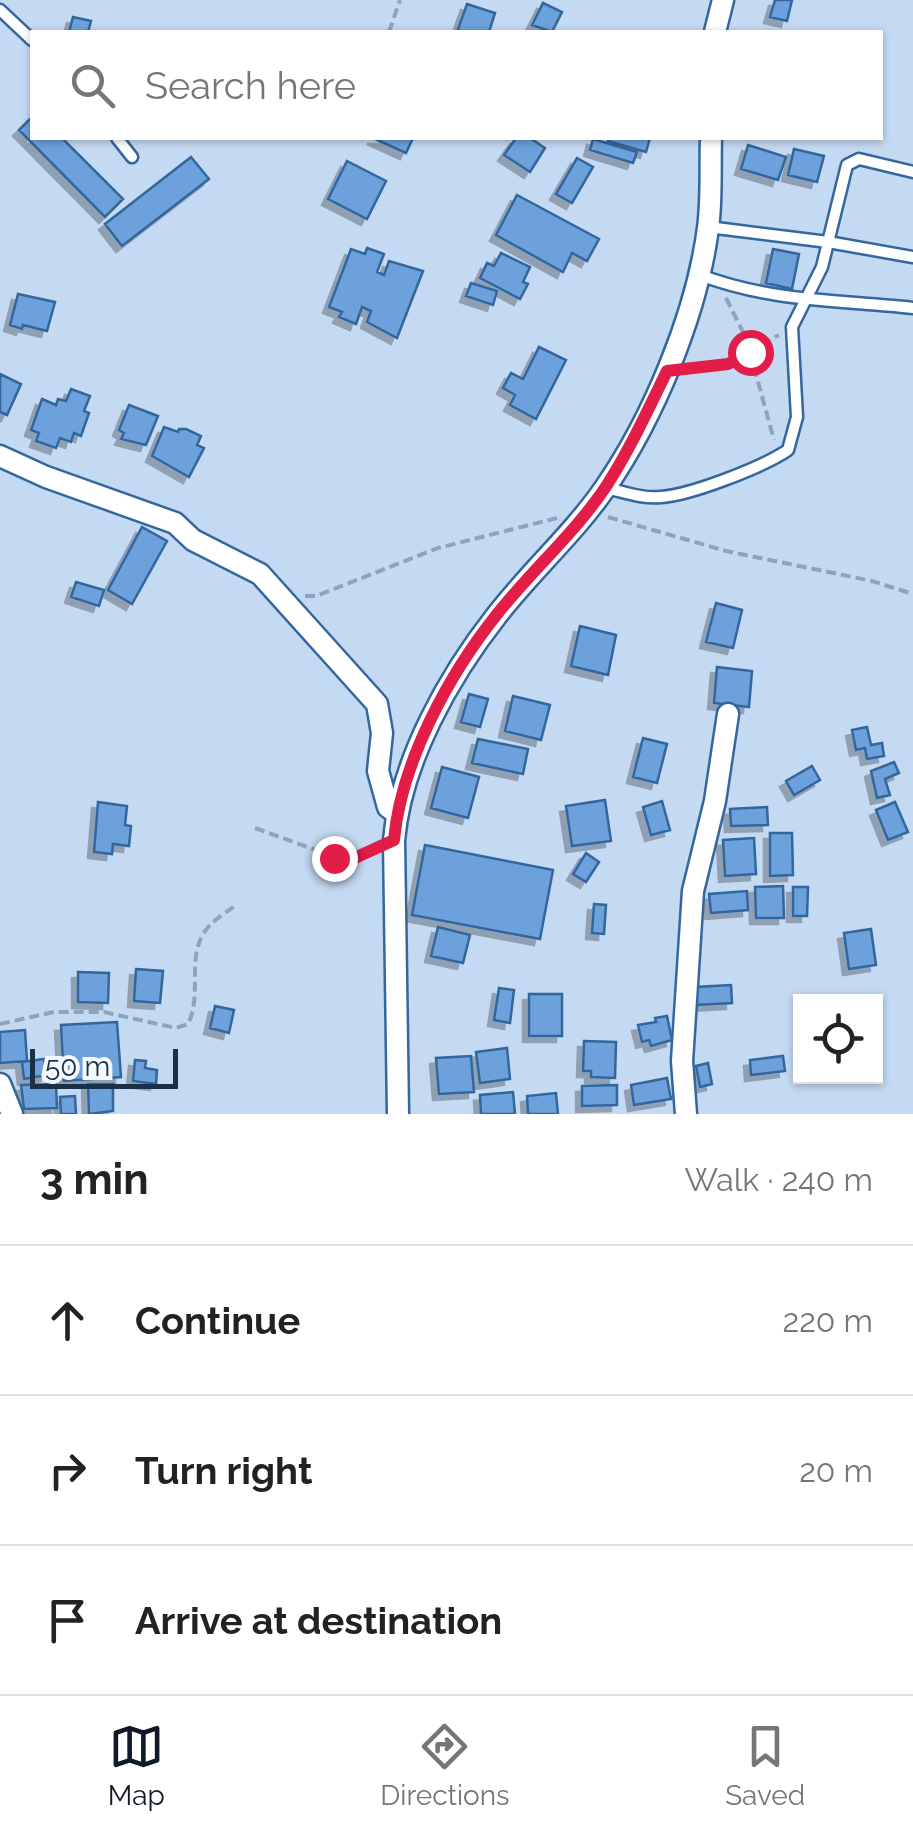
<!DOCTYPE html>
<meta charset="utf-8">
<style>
:root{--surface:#fff;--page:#f6f6f6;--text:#222;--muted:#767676;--line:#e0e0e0;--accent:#111827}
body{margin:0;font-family:Raleway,sans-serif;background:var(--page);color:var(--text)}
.controls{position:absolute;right:30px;bottom:30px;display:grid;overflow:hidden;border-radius:0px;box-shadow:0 2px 8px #0004}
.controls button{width:90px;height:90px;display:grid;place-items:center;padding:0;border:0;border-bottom:2px solid var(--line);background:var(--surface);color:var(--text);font:50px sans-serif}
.scale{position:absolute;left:30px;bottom:25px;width:148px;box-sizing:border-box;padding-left:10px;border:5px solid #1a3048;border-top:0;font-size:28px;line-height:35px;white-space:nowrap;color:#1a3048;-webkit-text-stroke:8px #f3f9ff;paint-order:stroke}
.stop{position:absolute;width:30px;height:30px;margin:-22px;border:8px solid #e11d48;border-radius:50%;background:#fff}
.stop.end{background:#e11d48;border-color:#fff;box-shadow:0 2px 10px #0008}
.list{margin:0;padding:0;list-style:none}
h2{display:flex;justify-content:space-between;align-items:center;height:130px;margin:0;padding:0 40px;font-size:42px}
h2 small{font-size:32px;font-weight:400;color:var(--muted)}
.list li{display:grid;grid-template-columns:65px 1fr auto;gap:30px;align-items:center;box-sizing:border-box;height:150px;padding:0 40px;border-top:2px solid var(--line)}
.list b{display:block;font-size:38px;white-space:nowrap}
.list em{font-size:32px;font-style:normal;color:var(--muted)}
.icon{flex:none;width:55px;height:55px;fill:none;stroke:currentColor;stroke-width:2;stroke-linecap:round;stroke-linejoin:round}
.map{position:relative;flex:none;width:913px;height:1114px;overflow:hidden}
.search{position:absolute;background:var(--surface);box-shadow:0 2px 8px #0004;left:30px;right:30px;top:30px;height:110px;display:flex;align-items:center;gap:25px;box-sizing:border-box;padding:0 35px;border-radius:0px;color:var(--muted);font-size:38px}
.sheet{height:580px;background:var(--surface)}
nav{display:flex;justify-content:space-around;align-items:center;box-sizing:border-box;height:140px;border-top:2px solid var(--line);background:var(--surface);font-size:28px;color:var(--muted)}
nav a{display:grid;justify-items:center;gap:5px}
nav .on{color:var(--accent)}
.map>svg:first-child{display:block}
.building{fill:#6ca1db;stroke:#32669c;stroke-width:2.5;filter:url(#shadow)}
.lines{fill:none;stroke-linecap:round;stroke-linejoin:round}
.service-casing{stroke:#33679d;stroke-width:15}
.minor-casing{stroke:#33679d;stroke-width:25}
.path{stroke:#8ea3bc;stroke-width:4;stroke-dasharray:10 5;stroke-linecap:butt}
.service{stroke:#fff;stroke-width:10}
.minor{stroke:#fff;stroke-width:20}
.route{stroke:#e11d48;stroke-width:12}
</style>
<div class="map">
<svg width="913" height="1114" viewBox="0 0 913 1114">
<defs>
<filter id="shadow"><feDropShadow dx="-6" dy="6" stdDeviation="0" flood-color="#0004"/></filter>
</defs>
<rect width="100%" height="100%" fill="#c4d9f2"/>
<path class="building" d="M775,0H792L787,21L770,17Z
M543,3L562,12L552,32L532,25Z
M467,4L495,13L489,32H457Z
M73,17L91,21L88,32H69Z
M32,117V138H62L123,199L105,217L19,130Z
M373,138H413L406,153Z
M516,138H530L545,148L530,172L504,155Z
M609,138H650L646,152L608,141Z
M593,139L637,152L633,163L590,150Z
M748,145L786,157L778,180L741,169Z
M794,149L824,156L817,182L788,175Z
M191,157L209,179L122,246L105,224Z
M577,158L593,167L572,203L556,194Z
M347,161L386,181L367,219L328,199Z
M517,195L599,239L587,261L572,253L563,272L496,235Z
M367,248L384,254L377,272L384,275L389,261L423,271L397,338L367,322L371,311L362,307L356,324L339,317L342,312L329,307L351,249L365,254Z
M773,249L799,254L792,289L766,283Z
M501,253L530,267L523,282L528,284L520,299L480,278L487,263L494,266Z
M471,283L497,291L493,305L466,296Z
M18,294L55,302L47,331L23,325L22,329L10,325Z
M539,347L566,360L536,419L510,405L515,395L503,388L511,373L523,379Z
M0,374L21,384L7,415L0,412Z
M71,389L90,396L84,411L89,413L81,436L74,433L71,442L60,438L56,448L36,441L39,433L31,430L42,399L56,405L58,399L66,401Z
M129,405L158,416L146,445L121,439L124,433L119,430Z
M164,427L178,432L179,429H186L201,436L197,445L204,448L189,477L152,456Z
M142,527L167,541L132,604L108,590Z
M76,582L104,590L99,606L71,597Z
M716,603L742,610L733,648L706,642Z
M580,626L616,635L608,675L571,666Z
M717,667L752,671L749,707L714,703Z
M469,694L488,699L480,727L461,722Z
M513,696L550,705L541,740L505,731Z
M867,727L871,745L882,743L884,756L867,759L865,748L856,750L852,730Z
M643,738L667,744L657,783L633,777Z
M478,739L528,749L523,774L472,763Z
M894,762L899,773L885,779L890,795L877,798L871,771Z
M812,766L820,780L794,795L786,781Z
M442,767L479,777L468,818L431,808Z
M605,800L611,841L572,846L566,806Z
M662,801L670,830L651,835L643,807Z
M98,802L127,806L125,825L131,826L129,846L113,844L112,854L94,852Z
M895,802L908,832L888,840L876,810Z
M767,807L768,825L731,826L730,809Z
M770,833H792L793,875L770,876Z
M754,838L756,874L725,876L723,840Z
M425,845L553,870L540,939L412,915Z
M586,853L599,862L586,882L573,874Z
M783,886L784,918H756L755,887Z
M793,887H808L807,916H793Z
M747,891L748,910L711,913L709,894Z
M594,904L606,905L604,934L592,933Z
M438,927L470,935L463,963L431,956Z
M871,929L876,965L849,969L844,933Z
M136,969L163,971L160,1003L134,1001Z
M78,972L109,973L108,1003L78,1002Z
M731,985L732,1003L696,1005L695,987Z
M499,988L514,990L510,1023L494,1020Z
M529,994H562V1036H529Z
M215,1006L234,1010L229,1033L210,1028Z
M667,1016L672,1040L651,1046L649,1040L642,1042L638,1025L656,1022L655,1018Z
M117,1022L121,1077L64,1081L61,1025Z
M25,1030L27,1061L0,1063V1032Z
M584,1041L616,1042L615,1078L591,1077V1071H583Z
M507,1048L510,1079L480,1083L476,1052Z
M471,1056L474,1092L439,1094L436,1058Z
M783,1056L785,1071L751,1075L750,1060Z
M44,1059L47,1075L24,1079L22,1062Z
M135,1060L146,1061L145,1068L157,1070L156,1084L133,1081Z
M708,1063L712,1084L700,1087L696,1066Z
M667,1078L671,1099L634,1105L631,1085Z
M56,1084L57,1108L24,1109L21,1085Z
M88,1084H113V1111L89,1114Z
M617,1085V1105L582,1106V1086Z
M513,1092L515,1114H481L480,1095Z
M556,1093L558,1114H528L527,1096Z
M75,1096L76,1114H61L60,1097Z"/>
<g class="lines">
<defs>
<path id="service" d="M0,10L32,40
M117,138L132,157
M708,227L828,242L913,257
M700,275C772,302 838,300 913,308
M606,488C624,492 643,499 661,497C691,495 763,467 788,450L797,417L792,327L822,267L847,165L859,159L913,172"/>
<path id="minor" d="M715,32L723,0
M0,456L46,477L175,523L193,540L260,574L377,704L382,733L378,771L388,807L397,814
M0,1084L12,1114
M398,1114L394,840C401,761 449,676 497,615C531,571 574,533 605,488C654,417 697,313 708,228C712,199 710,167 711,138
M686,1114L682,1061L693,891L715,801L728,714"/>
</defs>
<use href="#service" class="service-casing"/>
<use href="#minor" class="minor-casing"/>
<path class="path" d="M389,32L400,0
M726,298L746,338L774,440
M692,368L727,364L779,335
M608,517L726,551L872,581L913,594
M305,596H316L438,548L557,518
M255,828L346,861L376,848
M0,1024L54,1012H104L176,1028L188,1024C204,991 183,952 211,924C218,917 229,911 237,904"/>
<use href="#service" class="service"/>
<use href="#minor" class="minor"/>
</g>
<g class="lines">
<path class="route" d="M334,858L346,862L394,840C401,762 449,674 498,613C532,570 576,532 607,485C630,449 648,410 667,371L728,364L750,352"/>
</g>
</svg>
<div class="controls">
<button><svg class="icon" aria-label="locate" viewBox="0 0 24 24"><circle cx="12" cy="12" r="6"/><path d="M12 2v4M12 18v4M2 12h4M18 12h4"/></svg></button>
</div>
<div class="scale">50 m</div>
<div class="stop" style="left:750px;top:352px"></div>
<div class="stop end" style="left:334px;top:858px"></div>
<div class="search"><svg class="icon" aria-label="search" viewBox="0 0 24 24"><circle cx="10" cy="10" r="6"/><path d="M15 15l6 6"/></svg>Search here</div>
</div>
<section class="sheet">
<h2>3 min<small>Walk · 240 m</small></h2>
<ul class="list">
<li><svg class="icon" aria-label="ahead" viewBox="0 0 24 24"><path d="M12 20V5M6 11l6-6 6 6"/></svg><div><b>Continue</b></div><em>220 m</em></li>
<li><svg class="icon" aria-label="right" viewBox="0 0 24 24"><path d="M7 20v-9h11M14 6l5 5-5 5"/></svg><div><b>Turn right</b></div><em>20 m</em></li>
<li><svg class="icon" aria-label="arrive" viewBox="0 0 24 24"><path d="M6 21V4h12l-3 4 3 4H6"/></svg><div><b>Arrive at destination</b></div></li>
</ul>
</section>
<nav>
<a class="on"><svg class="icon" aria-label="map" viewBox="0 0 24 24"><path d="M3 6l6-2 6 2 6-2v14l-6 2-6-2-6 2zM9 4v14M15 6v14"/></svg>Map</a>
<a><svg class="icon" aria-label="directions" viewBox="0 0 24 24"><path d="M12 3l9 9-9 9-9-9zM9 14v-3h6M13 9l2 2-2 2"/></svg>Directions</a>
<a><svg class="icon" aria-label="saved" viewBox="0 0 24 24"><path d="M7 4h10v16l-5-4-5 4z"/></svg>Saved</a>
</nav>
